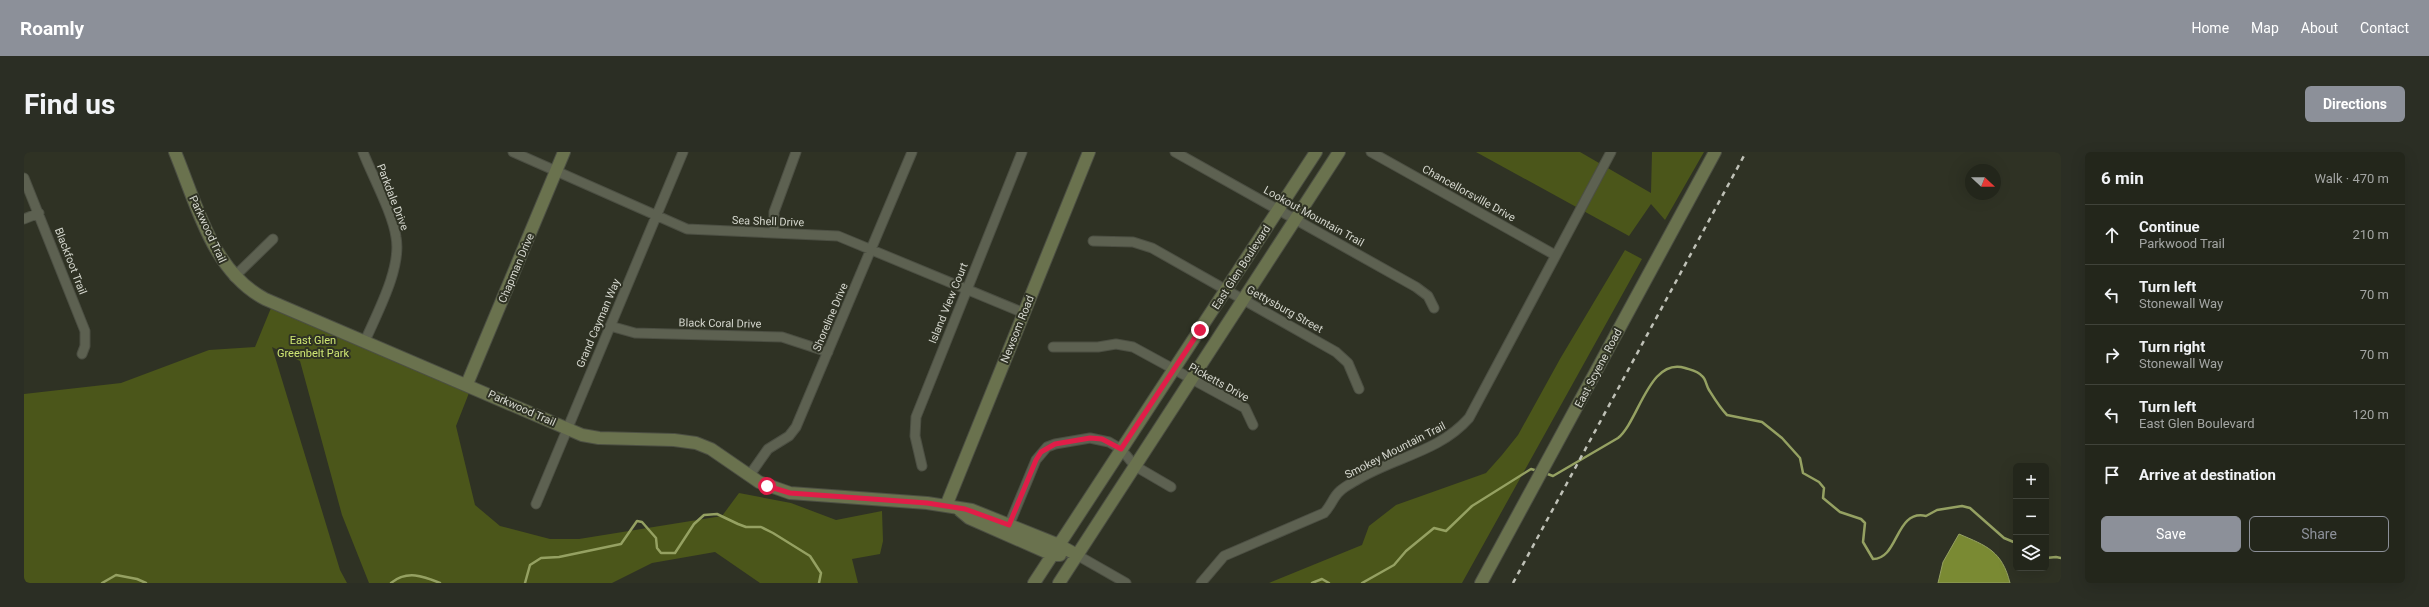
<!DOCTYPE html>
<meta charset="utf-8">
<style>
:root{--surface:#23261b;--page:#2b2e24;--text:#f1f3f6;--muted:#a3a5a3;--line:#40433a;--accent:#8c9099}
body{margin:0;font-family:Roboto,sans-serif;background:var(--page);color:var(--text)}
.controls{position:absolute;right:12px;bottom:12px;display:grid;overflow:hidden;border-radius:6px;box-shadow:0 4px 16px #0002}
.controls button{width:36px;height:36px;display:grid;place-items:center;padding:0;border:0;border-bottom:1px solid var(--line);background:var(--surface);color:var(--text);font:20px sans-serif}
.compass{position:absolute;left:1941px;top:12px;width:36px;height:36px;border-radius:50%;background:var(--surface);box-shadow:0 4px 16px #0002;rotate:112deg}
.stop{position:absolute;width:12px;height:12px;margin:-9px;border:3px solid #e11d48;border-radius:50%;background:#fff}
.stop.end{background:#e11d48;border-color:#fff;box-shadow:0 1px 4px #0008}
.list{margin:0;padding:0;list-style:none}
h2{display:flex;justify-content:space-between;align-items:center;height:52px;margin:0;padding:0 16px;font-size:17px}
h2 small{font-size:13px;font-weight:400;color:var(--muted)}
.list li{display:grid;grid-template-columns:26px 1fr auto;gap:12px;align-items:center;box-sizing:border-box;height:60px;padding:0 16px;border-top:1px solid var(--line)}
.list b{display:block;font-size:15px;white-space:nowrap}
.list p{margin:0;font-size:13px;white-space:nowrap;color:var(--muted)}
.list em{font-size:13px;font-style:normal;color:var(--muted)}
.actions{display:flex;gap:8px;padding:12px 16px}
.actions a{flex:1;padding:9px 0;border:1px solid var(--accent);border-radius:6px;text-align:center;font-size:14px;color:var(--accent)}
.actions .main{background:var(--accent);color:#fff}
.icon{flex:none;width:22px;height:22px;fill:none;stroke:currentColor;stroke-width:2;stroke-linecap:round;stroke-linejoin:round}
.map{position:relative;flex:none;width:2037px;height:431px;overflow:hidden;border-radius:6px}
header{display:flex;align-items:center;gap:24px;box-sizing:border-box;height:56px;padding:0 20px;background:var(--accent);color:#fff}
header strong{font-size:19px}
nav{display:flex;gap:22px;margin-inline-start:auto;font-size:14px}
.intro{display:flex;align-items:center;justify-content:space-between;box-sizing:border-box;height:96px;padding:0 24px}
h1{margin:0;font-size:28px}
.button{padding:10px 18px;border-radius:6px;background:var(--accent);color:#fff;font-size:14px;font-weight:700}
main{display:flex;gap:24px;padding:0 24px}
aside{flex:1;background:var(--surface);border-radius:6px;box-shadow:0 4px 16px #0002}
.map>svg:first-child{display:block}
.green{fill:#4b561a}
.water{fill:#7a8a33;stroke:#95a162}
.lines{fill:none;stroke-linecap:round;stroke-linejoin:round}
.stream{stroke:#95a162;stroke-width:2.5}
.street-casing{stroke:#4c4f43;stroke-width:11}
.secondary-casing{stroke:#4c4f43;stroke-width:14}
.street{stroke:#5d6151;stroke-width:9}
.secondary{stroke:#6a724e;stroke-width:12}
.rail{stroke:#bfc1b7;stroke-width:2.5;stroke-dasharray:5 5;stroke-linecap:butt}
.route{stroke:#e11d48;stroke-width:5}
.labels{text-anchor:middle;stroke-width:4;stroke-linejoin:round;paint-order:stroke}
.street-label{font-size:11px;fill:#d5d7ce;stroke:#2f3224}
.park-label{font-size:11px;fill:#cfe773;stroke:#2f3224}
</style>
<header>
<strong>Roamly</strong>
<nav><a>Home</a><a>Map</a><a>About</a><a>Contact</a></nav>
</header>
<div class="intro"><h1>Find us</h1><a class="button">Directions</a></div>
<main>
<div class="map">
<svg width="2037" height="431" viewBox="0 0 2037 431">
<rect width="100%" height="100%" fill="#2f3224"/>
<path class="green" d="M1452,0H1556L1627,41L1628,0H1680L1641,68L1627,52L1605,84Z
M1601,98L1618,107L1438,431H1245L1338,393L1345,374L1372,353L1462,321L1478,303L1494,283L1536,207Z
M247,156L445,241L432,274L451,353L476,374L526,387H555L698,364L715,341L767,351L812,368L858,359L859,389L856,402L828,407L834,431H736L691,400L628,411L588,431H345L318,363L276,209L248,195L316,418L323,431H0V242L97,231L185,198L231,195Z"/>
<path class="water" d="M1935,382C1963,394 1978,399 1986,431H1914L1919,410Z"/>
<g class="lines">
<path class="stream" d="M1521,321L1529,324L1594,286C1615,269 1625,205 1661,216C1667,218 1674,219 1678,224C1682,227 1682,233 1685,238C1690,246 1696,256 1703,263L1738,270L1758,286L1776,306L1779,321L1795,330L1800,336L1799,346L1816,360L1837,367L1841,371L1839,390L1849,407C1875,407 1871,357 1902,364L1913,358L1938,354L1946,356L1980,386L1992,391
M2022,406L2032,405L2037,406
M78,431L92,423L113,427L122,431
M367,431C383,418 399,424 416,431
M501,431L506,413L517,406L535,405L597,392L613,369L618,370L632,386L633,396L637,401H651L670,372L680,363L693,362L714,372L722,375H737L749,381L786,404L797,421L795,431
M1288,431L1298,427L1305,431
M1338,431L1370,413L1382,399L1410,376L1422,379L1448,354L1507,317L1514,319"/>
<defs>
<path id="street" d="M339,0C348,23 369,62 372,85C378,116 353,161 341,189
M489,0L663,77L814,84L1000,161
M1151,0L1392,135L1404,144L1410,156
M1347,0L1531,103
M0,26L61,179V194L58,202
M0,67L15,61
M750,80V60L772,0
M1069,89L1109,90L1128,96L1312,200L1324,211L1335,237
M210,125L249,87
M586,174L611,181L758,185L804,200
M1029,195H1074L1092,192L1109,195L1221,256L1229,273
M898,314L891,284L892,265L998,0
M725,324L744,297L765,284L772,275L888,0
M512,352L659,0
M983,378L1012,308L1023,295L1031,292L1066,286L1085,290L1097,297L1111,314L1147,335
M1053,403L1102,431
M1177,431L1200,404L1300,361C1307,354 1309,345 1316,339C1320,335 1326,332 1331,329C1369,305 1414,301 1445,266L1587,0"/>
<path id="secondary" d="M151,0C173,53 188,119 241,147L558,283L575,286L650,288L672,291L687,297L735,330L766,341L903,351L948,358L1035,393L1053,403
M443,232L540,0
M922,354L1065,0
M933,356L945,366L1029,403H1036
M1010,431L1292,0
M1035,431L1315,0
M1457,431L1691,0"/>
</defs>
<use href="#street" class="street-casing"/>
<use href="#secondary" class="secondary-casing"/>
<use href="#street" class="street"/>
<use href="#secondary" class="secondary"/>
<path class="rail" d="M1489,431L1722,0"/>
</g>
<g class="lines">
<path class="route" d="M743,334L766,341L903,351L941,357L985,373L1012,308L1017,300L1031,292L1066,286L1078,287L1097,297L1176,178"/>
</g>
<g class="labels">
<g class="street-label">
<text transform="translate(1445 41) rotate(29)" y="4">Chancellorsville Drive</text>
<text transform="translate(369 45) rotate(69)" y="4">Parkdale Drive</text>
<text transform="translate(1290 64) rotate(29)" y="4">Lookout Mountain Trail</text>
<text transform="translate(744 69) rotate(2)" y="4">Sea Shell Drive</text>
<text transform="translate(184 77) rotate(65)" y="4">Parkwood Trail</text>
<text transform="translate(47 109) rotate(69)" y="4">Blackfoot Trail</text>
<text transform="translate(1217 115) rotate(-57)" y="4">East Glen Boulevard</text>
<text transform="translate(492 116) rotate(-67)" y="4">Chapman Drive</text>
<text transform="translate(924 151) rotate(-68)" y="4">Island View Court</text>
<text transform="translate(1261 157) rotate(29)" y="4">Gettysburg Street</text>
<text transform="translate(806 165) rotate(-67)" y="4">Shoreline Drive</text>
<text transform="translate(574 171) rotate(-67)" y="4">Grand Cayman Way</text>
<text transform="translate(696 171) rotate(1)" y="4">Black Coral Drive</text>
<text transform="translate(993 177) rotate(-68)" y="4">Newsom Road</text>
<text transform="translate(1574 216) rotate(-62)" y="4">East Scyene Road</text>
<text transform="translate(1195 230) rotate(29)" y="4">Picketts Drive</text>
<text transform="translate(498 256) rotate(24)" y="4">Parkwood Trail</text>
<text transform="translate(1371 298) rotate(-27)" y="4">Smokey Mountain Trail</text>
</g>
<g class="park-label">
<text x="289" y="192">East Glen<tspan x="289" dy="13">Greenbelt Park</tspan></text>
</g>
</g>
</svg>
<div class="controls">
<button>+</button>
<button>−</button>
<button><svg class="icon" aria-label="layers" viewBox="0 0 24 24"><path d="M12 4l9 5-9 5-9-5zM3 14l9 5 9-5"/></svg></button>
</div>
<svg class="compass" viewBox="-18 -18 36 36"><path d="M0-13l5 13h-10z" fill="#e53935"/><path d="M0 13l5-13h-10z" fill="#a3a5a3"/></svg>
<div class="stop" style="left:743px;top:334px"></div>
<div class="stop end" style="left:1176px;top:178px"></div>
</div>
<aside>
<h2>6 min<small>Walk · 470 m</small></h2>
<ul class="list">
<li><svg class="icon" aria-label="ahead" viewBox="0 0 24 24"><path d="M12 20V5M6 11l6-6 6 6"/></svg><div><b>Continue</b><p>Parkwood Trail</p></div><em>210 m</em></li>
<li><svg class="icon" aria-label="left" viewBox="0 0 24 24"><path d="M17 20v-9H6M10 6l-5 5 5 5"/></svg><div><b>Turn left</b><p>Stonewall Way</p></div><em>70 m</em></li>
<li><svg class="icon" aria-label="right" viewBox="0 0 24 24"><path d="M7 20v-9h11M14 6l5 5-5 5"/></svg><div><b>Turn right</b><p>Stonewall Way</p></div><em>70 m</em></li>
<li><svg class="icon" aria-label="left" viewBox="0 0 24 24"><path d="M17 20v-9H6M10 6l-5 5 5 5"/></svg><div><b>Turn left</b><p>East Glen Boulevard</p></div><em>120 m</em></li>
<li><svg class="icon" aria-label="arrive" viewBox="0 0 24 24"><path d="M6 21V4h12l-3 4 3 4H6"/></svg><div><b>Arrive at destination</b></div></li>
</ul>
<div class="actions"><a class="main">Save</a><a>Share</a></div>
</aside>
</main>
